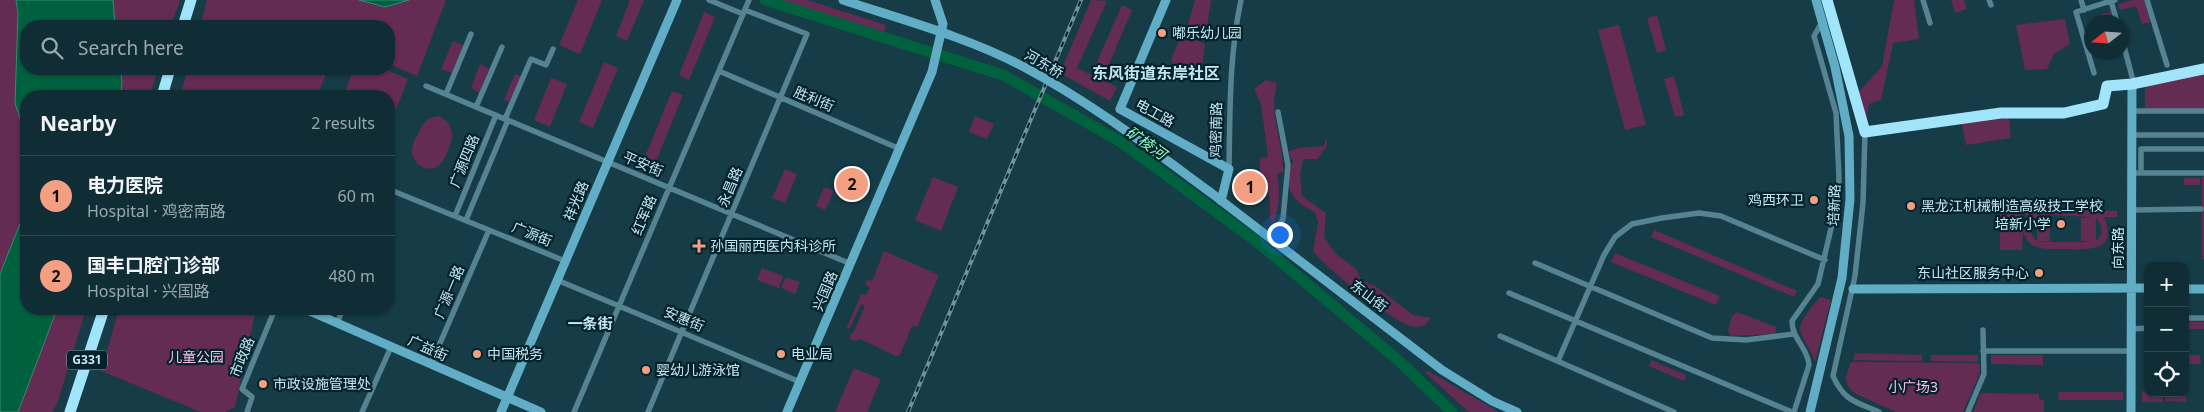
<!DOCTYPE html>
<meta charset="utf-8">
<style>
:root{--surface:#102d35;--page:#1e3941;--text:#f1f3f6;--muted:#9ca8ad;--line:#304950;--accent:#f3a082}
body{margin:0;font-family:"Noto Sans","Noto Sans SC",sans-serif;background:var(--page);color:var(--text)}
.controls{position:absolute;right:15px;bottom:15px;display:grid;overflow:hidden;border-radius:10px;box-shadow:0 1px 4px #0004}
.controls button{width:45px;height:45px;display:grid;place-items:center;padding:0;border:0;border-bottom:1px solid var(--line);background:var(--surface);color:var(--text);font:25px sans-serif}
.compass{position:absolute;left:2084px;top:15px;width:45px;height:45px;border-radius:50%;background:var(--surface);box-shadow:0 1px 4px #0004;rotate:253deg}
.you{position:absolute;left:1279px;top:234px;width:18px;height:18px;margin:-12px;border:4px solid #fff;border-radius:50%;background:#1a73e8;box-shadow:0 0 0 8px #1a73e833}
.badge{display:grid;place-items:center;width:32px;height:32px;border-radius:50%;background:var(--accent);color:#111;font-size:16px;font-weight:700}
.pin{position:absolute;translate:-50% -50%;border:2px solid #fff;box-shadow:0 1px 5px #0006}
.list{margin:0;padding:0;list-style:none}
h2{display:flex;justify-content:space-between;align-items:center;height:65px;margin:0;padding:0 20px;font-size:21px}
h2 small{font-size:16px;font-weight:400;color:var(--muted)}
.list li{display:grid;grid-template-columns:32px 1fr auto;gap:15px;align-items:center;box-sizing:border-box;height:80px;padding:0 20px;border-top:1px solid var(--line)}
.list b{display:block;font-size:19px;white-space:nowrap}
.list p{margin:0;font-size:16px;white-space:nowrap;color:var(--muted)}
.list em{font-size:16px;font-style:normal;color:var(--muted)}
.icon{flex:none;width:28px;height:28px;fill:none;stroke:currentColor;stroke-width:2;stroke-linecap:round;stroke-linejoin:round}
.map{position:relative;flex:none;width:2204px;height:412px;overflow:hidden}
.search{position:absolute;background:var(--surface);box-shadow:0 1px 4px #0004;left:20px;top:20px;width:375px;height:55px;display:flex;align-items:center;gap:12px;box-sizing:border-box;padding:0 18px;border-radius:20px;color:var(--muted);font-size:19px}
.panel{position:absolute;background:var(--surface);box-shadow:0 1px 4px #0004;left:20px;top:90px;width:375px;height:225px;border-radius:20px}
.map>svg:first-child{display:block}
.green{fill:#642b53;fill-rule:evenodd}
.water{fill:#00613e;stroke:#3b8974}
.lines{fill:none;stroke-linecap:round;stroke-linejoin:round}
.river{stroke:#00613e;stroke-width:11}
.street{stroke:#558392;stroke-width:5.5}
.secondary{stroke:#61adc5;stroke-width:9}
.highway{stroke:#a2e5fb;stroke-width:11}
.rail-casing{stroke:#6e929e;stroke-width:4}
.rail{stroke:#03222b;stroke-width:2;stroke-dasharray:5.5;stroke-linecap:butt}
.secondary-bridge{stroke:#61adc5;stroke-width:9}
.poi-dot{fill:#f3a082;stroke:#03222b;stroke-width:2}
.labels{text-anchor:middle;stroke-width:4.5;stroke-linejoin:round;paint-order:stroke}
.shield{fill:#03222b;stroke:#8aabb6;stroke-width:1}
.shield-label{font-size:12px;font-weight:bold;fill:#c4e6f2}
.poi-label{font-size:14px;fill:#c4e6f2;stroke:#03222b;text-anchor:start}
.street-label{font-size:14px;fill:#c4e6f2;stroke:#03222b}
.park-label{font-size:14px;fill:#febde7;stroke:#03222b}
.water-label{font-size:15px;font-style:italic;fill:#94fbc6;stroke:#03222b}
.neighbourhood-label{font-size:15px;font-weight:bold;fill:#c4e6f2;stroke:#03222b}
.quarter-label{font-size:16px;font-weight:bold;fill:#c4e6f2;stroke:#03222b}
</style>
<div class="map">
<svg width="2204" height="412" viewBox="0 0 2204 412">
<rect width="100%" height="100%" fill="#163c47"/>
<path class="green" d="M0,0H16L26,103V309H86L58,401L52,412H0Z
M113,0H180L171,26H115Z
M207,0H446L417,76L389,64V26H200Z
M578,0H602L580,54L559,45Z
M630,0H644L627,41L616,36Z
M780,0H807L886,25L884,32Z
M1091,0L1107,1L1077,68L1117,87L1110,101L1060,73Z
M1195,0H1211L1206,33L1188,26Z
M1894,0H1914L1919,39L1893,43L1881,100L1869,104L1866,120L1858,93L1882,66Z
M1951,0H1964L1967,9L1955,13Z
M2133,0H2144L2151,22L2142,24L2136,6L2120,10L2118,4Z
M1122,5L1132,10L1104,76L1093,71Z
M704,12L715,17L689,80L679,75Z
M2111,12L2114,22H2104L2101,14Z
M1657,15L1666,50L1657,53L1647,18Z
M2065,19L2070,44L2054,54L2047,69L2025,70L2016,25Z
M1619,25L1646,125L1625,130L1598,30Z
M1182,34L1205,44L1201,76L1174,66L1171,59Z
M453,41L463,45L452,73L441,69Z
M604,62L618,68L593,128L579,122Z
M480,64L489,69L479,93L471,88Z
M120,69H158L150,96H121L122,81Z
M188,69H328L317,96H180Z
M354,69H384L408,79L389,127V96H343Z
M2204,73V109H2145V88L2147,85Z
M515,74L521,77L509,102L504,100Z
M1674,76L1684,115L1675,117L1664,79Z
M551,78L567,84L550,127L534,120Z
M1266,80L1277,83C1276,90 1274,97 1274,103C1274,127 1284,149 1283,172L1277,174C1280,191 1280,207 1273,224L1270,218V197L1262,187L1265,177L1260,173V158L1268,157L1261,104L1254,89Z
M672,91L683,95L654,166L643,161Z
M439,116L448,122L453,136C450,144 447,155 442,162C432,176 411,166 412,150C412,144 416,137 419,132C423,122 428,117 439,116Z
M975,116L994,124L987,139L969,132Z
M2009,118L2011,138L1966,145L1962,124Z
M1327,137V146L1317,159H1303L1300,175L1302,196L1326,213L1324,237L1335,253L1356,269L1362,281L1375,286L1413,315L1431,318L1425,325C1421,326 1415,328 1410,326C1389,319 1327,269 1313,251L1318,222L1315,212C1292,202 1281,186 1293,162L1288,152L1298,148L1324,146Z
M785,169L797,174L785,203L772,198Z
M933,177L958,187L941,231L915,220Z
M2202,177H2204V259H2202Z
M2184,178H2200V185H2184Z
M824,187L834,191L825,210L816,206Z
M2026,209L2117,211V217H2104C2118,250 2091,250 2067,249C2057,249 2046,250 2036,247L2029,243L2023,232L2022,250H2000V211H2022L2023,226L2028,216L2025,215ZM2045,215L2093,217L2081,218V241L2093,242H2039L2050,241V218L2039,217ZM2037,218V240H2036L2030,232V227ZM2096,218C2103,226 2104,234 2096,241Z
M1654,230L1797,291L1794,297L1651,237Z
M884,251L939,275L917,327L912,326L900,355L896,356L860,339L855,341L850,339V335L854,331L865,306L861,304L850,328L846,329L861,294L866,295L870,288L865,284L867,280L872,281Z
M1615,253L1720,296L1716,305L1611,262Z
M762,268L783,276L779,288L757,280Z
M786,277L800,282L795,294L781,288Z
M1820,297L1831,300L1815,362C1812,352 1805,344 1801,334C1796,323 1814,305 1820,297Z
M119,309H256L235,407L225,412H201L101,371Z
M1737,312L1776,327V332L1774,334L1731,336L1728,330L1732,316Z
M2186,322H2204V329H2186Z
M1855,353L1922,355V361L1853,360Z
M1931,355H1978V362L1931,361Z
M1991,355H2043V365L1991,364Z
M2185,355H2200L2201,364H2185Z
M1651,360L1686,375L1684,381L1649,366Z
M1853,362L1979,363L1980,373L1963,412H1896L1854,393L1848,386L1846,378L1850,363Z
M854,368L881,379L867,412H835Z
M1428,371L1492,408L1498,412H1469L1426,373Z
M2142,391L2163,393V402H2142Z
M2058,392H2123V400H2059Z
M2185,392L2186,402L2165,401V393H2185Z
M1981,393L2039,394V399L2044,400V412H1973Z"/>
<path class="water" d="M16,0H113L115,26H26V69H120L122,81L121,96H26V151L25,134L15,103L18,13Z
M359,0H409L385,7Z
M26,173V309H57L18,412H0V274L23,216Z"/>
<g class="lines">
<path class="river" d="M765,0L1003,75L1121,142L1256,241L1398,360L1452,412"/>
<path class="street" d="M709,0L743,14
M1923,0L1930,23
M1989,0L1991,5
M2081,0L2084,10
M2115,0L2111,1L2117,22
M2147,0L2167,65
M2122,39L2134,84
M719,71L900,149
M2094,73L2076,12L2111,1
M426,86L851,264
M446,94L471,34
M476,107L502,47
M2132,111H2204
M505,119L531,59L546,65L553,49
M1865,132L1863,203L1855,276L1833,376C1844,401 1856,402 1879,412
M2132,135H2204
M1229,169C1230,113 1229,56 1241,0
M2132,173H2204
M2141,173V149H2204
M389,201L393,191L565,261
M2132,210L2201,209
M455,216L496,115
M466,220L508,120
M1271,239L1283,219L1288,165L1278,112
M1535,263L1712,338L1746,340L1793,334
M557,280L800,382
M1509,293L1792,412
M2185,318H2204
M337,323L343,309
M2132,329L2148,328
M1500,336L1674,412
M1983,351H2132
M1558,361L1604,255L1615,237L1632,224L1662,218L1699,213L1721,216L1825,260
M431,364L489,230
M247,412L252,397L242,389L275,309
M362,412L391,347
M574,412L749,0
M648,412L807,34L745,10
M1794,412L1809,365C1808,348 1792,339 1792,321L1818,284L1837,203L1839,178L1836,113L1814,36L1822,22
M1968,412L1984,374L1983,330"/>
<path class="secondary" d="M1166,0L1120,109L1229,169L1221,201
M1210,192L1442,370L1492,401L1517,412
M1853,289L2148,288
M2185,289H2204
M305,309L541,412
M501,412L677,0
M787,412L932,72L943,24L935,0
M1810,412L1842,278L1850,199L1849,136L1835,67L1816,0
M2131,412L2132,84"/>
<path class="highway" d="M1827,0L1865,132L2001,113H2064L2103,104L2107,86L2132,84L2204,69
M183,26L191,0
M162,96L170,69
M70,412L104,309"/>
<defs>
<path id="rail" d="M908,412L1081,0"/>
</defs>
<use href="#rail" class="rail-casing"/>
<use href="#rail" class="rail"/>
<path class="secondary-bridge" d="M843,0C903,20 967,37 1024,67C1090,102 1150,148 1210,192"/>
</g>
<g class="poi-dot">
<circle cx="1162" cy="33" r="5"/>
<circle cx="1814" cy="200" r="5"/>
<circle cx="1911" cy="206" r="5"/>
<circle cx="2061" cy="224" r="5"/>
<path d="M696.5 238.5h5v5h5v5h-5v5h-5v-5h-5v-5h5z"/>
<circle cx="2039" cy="273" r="5"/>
<circle cx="477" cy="354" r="5"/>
<circle cx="781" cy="354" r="5"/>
<circle cx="646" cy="370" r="5"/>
<circle cx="263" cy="384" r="5"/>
</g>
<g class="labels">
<rect class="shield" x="67" y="350.5" width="40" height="19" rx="4"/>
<g class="shield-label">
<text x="87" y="364">G331</text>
</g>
<g class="poi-label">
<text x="1172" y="38">嘟乐幼儿园</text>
<text x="1804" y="205" text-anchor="end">鸡西环卫</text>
<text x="1921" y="211">黑龙江机械制造高级技工学校</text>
<text x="2051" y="229" text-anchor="end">培新小学</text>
<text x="710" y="251">孙国丽西医内科诊所</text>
<text x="2029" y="278" text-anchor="end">东山社区服务中心</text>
<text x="487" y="359">中国税务</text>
<text x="791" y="359">电业局</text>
<text x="656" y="375">婴幼儿游泳馆</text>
<text x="273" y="389">市政设施管理处</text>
</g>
<g class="street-label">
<text transform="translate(1044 64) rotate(30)" y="5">河东桥</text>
<text transform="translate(814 99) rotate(23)" y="5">胜利街</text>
<text transform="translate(1155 113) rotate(29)" y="5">电工路</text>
<text transform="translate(1216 130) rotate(-89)" y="5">鸡密南路</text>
<text transform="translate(464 161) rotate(-68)" y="5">广源四路</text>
<text transform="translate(643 164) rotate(23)" y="5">平安街</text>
<text transform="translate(730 187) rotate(-67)" y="5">永昌路</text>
<text transform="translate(576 201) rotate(-67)" y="5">祥光路</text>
<text transform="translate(1834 205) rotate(-87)" y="5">培新路</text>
<text transform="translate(644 215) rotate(-67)" y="5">红军路</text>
<text transform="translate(532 234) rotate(22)" y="5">广源街</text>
<text transform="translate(2118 248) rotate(-90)" y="5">向东路</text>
<text transform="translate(825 291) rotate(-67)" y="5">兴国路</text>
<text transform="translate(449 292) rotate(-67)" y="5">广源一路</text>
<text transform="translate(1369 296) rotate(37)" y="5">东山街</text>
<text transform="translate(684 319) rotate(23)" y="5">安惠街</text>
<text transform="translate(428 348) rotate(24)" y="5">广益街</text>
<text transform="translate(242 357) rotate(-68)" y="5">市政路</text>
</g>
<g class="park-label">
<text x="196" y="362">儿童公园</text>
<text x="1913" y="392">小广场3</text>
</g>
<g class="water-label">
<text transform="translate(1146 143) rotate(35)" y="5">矿棱河</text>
</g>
<g class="neighbourhood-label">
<text x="590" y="329">一条街</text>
</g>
<g class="quarter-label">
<text x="1156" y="79">东风街道东岸社区</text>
</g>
</g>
</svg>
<div class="controls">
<button>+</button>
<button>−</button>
<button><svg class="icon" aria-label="locate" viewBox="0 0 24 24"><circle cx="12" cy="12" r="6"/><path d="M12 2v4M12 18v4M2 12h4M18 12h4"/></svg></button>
</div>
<svg class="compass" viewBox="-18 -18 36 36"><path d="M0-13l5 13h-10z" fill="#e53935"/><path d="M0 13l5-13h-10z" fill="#9ca8ad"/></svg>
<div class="you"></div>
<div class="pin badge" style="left:1250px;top:187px">1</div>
<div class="pin badge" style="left:852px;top:184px">2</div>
<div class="search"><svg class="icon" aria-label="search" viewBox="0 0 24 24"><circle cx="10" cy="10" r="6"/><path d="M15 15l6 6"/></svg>Search here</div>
<section class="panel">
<h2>Nearby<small>2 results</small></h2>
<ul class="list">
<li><span class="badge">1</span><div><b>电力医院</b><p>Hospital · 鸡密南路</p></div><em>60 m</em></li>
<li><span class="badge">2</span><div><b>国丰口腔门诊部</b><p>Hospital · 兴国路</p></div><em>480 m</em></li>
</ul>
</section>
</div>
